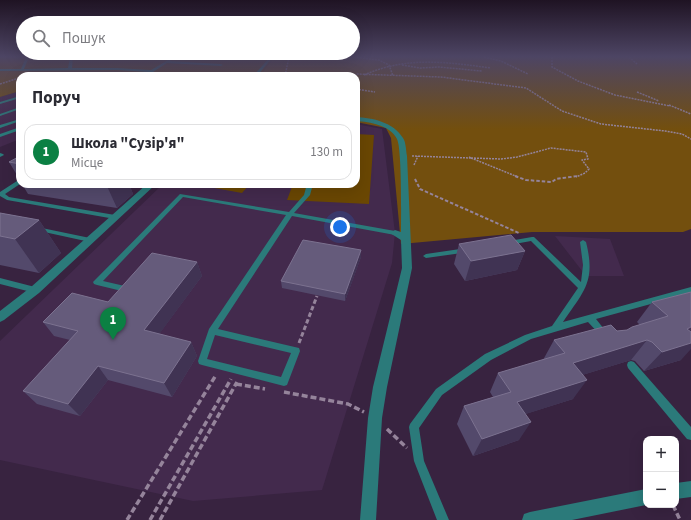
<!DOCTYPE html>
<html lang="uk">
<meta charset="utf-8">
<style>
:root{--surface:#fff;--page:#f7f7f7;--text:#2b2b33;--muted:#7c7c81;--line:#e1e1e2;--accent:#0b8043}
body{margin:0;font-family:"Source Sans 3",sans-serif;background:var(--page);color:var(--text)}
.controls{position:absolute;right:12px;bottom:12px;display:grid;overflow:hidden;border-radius:8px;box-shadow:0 4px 16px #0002}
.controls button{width:36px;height:36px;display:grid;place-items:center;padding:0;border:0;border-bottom:1px solid var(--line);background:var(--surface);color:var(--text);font:20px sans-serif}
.you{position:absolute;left:340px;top:227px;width:14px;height:14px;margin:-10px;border:3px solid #fff;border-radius:50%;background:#1a73e8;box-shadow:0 0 0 6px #1a73e833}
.badge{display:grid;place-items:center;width:26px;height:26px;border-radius:50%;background:var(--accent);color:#fff;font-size:13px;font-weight:700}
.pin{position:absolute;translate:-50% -33px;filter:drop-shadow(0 1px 2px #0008)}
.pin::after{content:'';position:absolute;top:21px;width:14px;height:12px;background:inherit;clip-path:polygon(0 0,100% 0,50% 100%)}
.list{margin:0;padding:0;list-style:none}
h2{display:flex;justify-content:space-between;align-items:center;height:52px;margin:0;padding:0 16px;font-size:17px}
h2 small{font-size:13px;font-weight:400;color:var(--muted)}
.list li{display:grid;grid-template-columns:26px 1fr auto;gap:12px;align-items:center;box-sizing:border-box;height:56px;margin:0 8px 8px;padding:0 8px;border:1px solid var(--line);border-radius:12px}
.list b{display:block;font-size:15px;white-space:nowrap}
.list p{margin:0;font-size:13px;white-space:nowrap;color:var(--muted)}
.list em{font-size:13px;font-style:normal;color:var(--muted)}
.icon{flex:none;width:22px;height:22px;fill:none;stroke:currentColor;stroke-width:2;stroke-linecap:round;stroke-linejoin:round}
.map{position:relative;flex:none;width:691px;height:520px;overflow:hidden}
.search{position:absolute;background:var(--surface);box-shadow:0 4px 16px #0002;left:16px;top:16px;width:344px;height:44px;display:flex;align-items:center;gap:10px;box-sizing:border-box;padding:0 14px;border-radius:22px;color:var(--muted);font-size:15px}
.panel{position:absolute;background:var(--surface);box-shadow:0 4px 16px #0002;left:16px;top:72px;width:344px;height:116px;border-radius:12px}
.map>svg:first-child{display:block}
.built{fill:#432a4d}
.green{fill:#6a4703}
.forest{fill:#734f0e}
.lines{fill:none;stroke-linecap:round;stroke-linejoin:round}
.path-far3{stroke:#95849b;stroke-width:1.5;stroke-dasharray:2 1;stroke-linecap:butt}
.path-far2{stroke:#95849b;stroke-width:2;stroke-dasharray:3.5 2;stroke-linecap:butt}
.path-far1{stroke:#95849b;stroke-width:3;stroke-dasharray:4.5 2.5;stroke-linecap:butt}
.path{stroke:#95849b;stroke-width:3.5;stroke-dasharray:6 3;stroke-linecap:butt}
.service{fill:#2b7a7a;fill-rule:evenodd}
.minor{fill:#2b7a7a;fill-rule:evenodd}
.wall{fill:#53496b}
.shaded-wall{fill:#403353}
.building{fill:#655b7b;stroke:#7c7290}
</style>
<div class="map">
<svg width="691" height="520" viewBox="0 0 691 520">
<rect width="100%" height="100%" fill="#382340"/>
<path class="built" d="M20,91V139L0,147V97Z
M356,124L382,129L395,233L392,263L322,490L193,501L0,460V341L163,184H356Z
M555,236L610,239L624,276H586Z"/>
<path class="green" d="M0,57H274L260,76H144L147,72L0,71Z
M356,134L374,135L369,204L287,200L293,184H356Z
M212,184H250L242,193L209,187Z"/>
<path class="forest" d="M274,57H691V229L683,232H532L401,244L391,138L386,128L356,122V76H260Z
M0,71L148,72L144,76H20V91L0,97Z"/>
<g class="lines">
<path class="path-far3" d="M316,57H338
M354,57L379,60L389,65L393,76
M484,57L501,61L528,74
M552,57V67L578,81L615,95L670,106
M629,57L637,64
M402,65L420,68L439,67L482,71
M364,75C407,56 446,62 491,68
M285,76L289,57
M351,76L357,74L441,77L526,88L562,111L601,124L665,131L682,134L691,139
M0,84L19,78
M356,89L375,92
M637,92L659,101
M669,105L691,114
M412,156L471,158
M469,157L471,158
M471,158L501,159L517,157L551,148L586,152L588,159L582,160L589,169L585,173L576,177
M471,158L518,177
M414,165L418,156"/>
<path class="path-far2" d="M515,176L526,180L552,182L556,179L578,176
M415,179L420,189L519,233"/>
<path class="path-far1" d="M299,343L317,296"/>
<path class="path" d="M236,384L265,389
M284,392L348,404L364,412
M387,429L407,448
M673,505L680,520
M127,520L216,375
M150,520L231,379
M160,520L237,382"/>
<path class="service" d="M26,57H29L24,69L68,68L70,57H73L72,68H117L151,70L173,57H177L170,61L221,64L223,65L221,66L167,63L153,72L149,76H145L149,72L117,70L0,71V69H21Z
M270,57H273L257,76H253Z
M20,96V98L0,104V102Z
M20,107V109L0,116V114Z
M20,119V121L0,128V125Z
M20,127V130L0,137V134Z
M0,153L3,154L4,155L0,157Z
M20,179V184L5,194L9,197L115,215L118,217L115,219L7,200L0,196V192Z
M307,184H313L310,195L294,213L395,231L398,233L395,235L292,216L218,329L299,348L300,351L287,385L284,386L202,365L199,364L198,361L209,329L286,215L183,197L103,281L129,287L130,289L129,291L126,292L97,285L94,284L93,282L180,194L289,212L304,195ZM215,335L291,353L281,377L207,359Z
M37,227L90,238L93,240L90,242L35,230L34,229L35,228Z
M532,237H534L581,282L583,265L580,242L583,240L586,242C596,282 584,291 563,322L691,287V293L596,319L608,334L607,336L604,337L601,336L588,322L531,339L491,360L442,395L419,428L424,461L449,520H437L414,461L409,427L410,424L436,389L485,354L525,335L552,326L578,288L531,241L509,245L506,243L509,241Z
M467,248L470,250L469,252L426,258L423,256L426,254Z
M0,278L35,287L38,288L39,290L38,292L35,293L0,284Z
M631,361L634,362L691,427V440L687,439L628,368L627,365L628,362Z"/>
<path class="minor" d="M356,117C373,118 393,122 403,138C406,142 406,151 407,156L412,268L387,387L382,418L376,520H360L368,418L373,387L402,268L401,240L390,233L395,230L401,232C401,217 402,149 397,139C390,125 370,122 356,121Z
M147,184H156L39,293L4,320L0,322V311L31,287Z
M691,481V497L676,499V483Z
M646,489V505L572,520H522L524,514L530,512Z"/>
</g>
<path class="wall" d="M20,156V180L9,162Z
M22,184H129L133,194L117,208L28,194Z
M0,213L39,220L61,253L39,273L0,265Z
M459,244L525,251L517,270L465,281L454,264Z
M361,257L345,301L282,288L281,281Z
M197,262L202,276L159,334L191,342L197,356L172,397L108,380L80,416L37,404L23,391L70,340L54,336L43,322L108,302Z
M691,292L681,360L644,371L635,361L631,360L582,375L573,399L525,414L519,440L473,456L457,424L464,406L493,397L490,392L498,373L543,360L554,340L627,330L640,325L637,322L652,302Z"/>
<path class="shaded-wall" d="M106,184H129L133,194L117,208Z
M39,220L61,253L39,273L15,239Z
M361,250V257L345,301V294Z
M525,251L517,270L465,281L471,261Z
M197,262L202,276L152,344L144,330Z
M691,327V341L687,329Z
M647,340L631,360L560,382L573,363Z
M191,342L197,356L172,397L164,383Z
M691,343V349L681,360L644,371L662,352Z
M98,366L108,380L80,416L68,404Z
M587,380L573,399L507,420L517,402Z
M531,422L519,440L473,456L482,439Z"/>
<path class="building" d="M20,156V164L9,162Z
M0,213L39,220L15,239L0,236Z
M511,235L525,251L471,261L459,244Z
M303,240L361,250L345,294L281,281Z
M152,253L197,262L144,330L191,342L164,383L98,366L68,404L23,391L78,331L43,322L72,293L108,302Z
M691,292V327L687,329L691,332V343L662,352L652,342L647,340L573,363L587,380L517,402L531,422L482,439L464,406L511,392L498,373L565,353L554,340L611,325L617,331L627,330L632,327L668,316L652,302Z"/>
<linearGradient id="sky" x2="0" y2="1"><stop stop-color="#1f1323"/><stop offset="0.44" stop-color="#4d4564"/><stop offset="1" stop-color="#4d4564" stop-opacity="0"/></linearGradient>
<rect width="691" height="129" fill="url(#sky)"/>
</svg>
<div class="controls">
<button>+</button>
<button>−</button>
</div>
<div class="you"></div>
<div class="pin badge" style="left:113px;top:340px">1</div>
<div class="search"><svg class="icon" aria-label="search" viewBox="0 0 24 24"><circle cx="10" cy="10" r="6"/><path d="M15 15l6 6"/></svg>Пошук</div>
<section class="panel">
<h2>Поруч<small></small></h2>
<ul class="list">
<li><span class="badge">1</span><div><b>Школа &quot;Сузір'я&quot;</b><p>Місце</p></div><em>130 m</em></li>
</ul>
</section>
</div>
